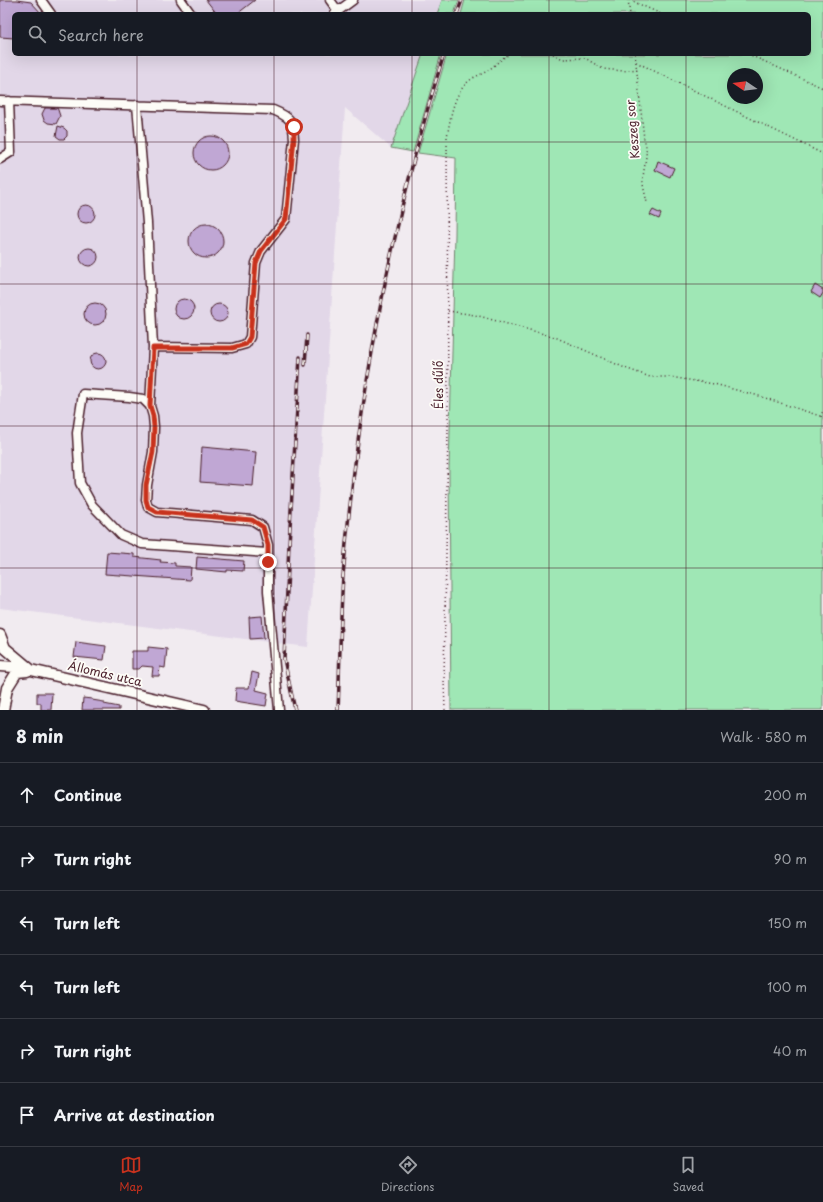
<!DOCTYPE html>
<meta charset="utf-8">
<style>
:root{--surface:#171b24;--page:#242831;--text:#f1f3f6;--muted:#9ea1a6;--line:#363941;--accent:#c8321e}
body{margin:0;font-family:"Playpen Sans",sans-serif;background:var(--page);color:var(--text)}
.compass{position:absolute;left:727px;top:68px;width:36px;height:36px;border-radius:50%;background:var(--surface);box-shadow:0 4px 16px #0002;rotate:283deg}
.stop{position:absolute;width:12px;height:12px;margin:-9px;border:3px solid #c8321e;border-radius:50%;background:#fff}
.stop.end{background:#c8321e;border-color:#fff;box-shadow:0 1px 4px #0008}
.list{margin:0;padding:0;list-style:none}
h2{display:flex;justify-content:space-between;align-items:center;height:52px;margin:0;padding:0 16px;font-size:17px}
h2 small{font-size:13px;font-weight:400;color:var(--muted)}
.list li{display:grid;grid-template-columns:26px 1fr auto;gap:12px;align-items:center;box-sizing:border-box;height:64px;padding:0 16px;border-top:1px solid var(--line)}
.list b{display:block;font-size:15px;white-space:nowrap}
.list em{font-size:13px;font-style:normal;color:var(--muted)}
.icon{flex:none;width:22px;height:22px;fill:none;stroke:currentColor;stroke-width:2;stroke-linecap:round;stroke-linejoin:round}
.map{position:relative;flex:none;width:823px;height:710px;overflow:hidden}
.search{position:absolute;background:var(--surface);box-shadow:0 4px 16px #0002;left:12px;right:12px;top:12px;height:44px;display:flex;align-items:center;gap:10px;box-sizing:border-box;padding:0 14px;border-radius:6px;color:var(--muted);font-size:15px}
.sheet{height:436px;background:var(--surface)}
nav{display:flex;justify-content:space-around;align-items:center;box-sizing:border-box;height:56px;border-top:1px solid var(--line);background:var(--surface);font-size:11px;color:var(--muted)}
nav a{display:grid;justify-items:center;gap:2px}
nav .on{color:var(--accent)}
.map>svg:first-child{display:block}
.built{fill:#e2d7e8}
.green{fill:#9fe7b5;stroke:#748370;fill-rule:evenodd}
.building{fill:#c0a7d4;stroke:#4a1f2b}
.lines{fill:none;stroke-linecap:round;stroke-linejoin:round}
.minor-casing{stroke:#4a1f2b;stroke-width:11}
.major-casing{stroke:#4a1f2b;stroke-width:13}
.path{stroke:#4a1f2b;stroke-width:1.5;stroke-dasharray:1 3;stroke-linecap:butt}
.minor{stroke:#fdfcf7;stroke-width:8}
.major{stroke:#fdfcf7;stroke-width:10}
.rail-casing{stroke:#4a1f2b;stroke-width:3.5}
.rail{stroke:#fdfcf7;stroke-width:2;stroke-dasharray:6;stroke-linecap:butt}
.route{stroke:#c8321e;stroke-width:5}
.grid{fill:none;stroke:#4a1f2b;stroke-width:1;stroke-opacity:0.55}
.labels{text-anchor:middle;stroke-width:3.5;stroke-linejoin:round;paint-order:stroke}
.street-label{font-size:12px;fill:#4a1f2b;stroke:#fdfcf7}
</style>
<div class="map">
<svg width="823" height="710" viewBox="0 0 823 710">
<rect width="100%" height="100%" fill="#f1ebf0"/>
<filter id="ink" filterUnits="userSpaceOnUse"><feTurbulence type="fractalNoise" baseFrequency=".025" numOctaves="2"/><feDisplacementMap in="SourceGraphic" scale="8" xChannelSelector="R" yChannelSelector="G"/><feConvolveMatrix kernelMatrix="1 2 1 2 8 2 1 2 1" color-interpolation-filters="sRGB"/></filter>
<g filter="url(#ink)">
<path class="built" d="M0,0H442L437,14H14V54H423L391,148L345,108L308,647L0,608Z"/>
<path class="green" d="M442,0H459L454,14H437Z
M465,0H823V710H451L449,470L455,235L456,158L418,153L447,54H809V14H461ZM733,74H757V98H733Z
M423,54H441L413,152L391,148Z"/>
<path class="building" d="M0,0H17L31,2L42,14H14V38L0,37Z
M206,0H255L237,14H217Z
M45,108H57L58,110L60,116L56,124L48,123L44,120L42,114Z
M58,126L64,128L67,131V136L64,139H60L56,136Z
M194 153a17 17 0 1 1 34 0a17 17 0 1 1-34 0Z
M658,161L674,168L670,177L655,170Z
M77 214a9 9 0 1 1 18 0a9 9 0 1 1-18 0Z
M653,210L661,214L659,219L650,215Z
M189 241a17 17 0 1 1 34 0a17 17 0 1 1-34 0Z
M80 257a9 9 0 1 1 18 0a9 9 0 1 1-18 0Z
M815,285L823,290V293L820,298L811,292Z
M174 309a10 10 0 1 1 20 0a10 10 0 1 1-20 0Z
M84 314a11 11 0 1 1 22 0a11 11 0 1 1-22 0Z
M210 313a9 9 0 1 1 18 0a9 9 0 1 1-18 0Z
M90 361a8 8 0 1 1 16 0a8 8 0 1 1-16 0Z
M202,447L256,452L253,486L200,482Z
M107,552L134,554V557L161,560L160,562L175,563V566L191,567L190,580L105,574Z
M197,557L244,561L243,571L227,570V572L196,569Z
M262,616L264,638L250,639L249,617Z
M76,642L106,646L104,660L74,657Z
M148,647L167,649L165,668L160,667L159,676H152L153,667L142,666L139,669H132V651H148Z
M252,672L259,674L256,690L268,693L266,706L235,701L236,688H249Z
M37,693H52L51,710H41V703H37Z
M83,698L92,699V700L104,702V704L119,707V710H82Z"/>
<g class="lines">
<defs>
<path id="minor" d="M41,0L51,14
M181,0L191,14
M330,0L338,11
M334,14L353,0
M0,101L273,110C290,117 293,120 294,139L286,219L261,251L256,263L250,337L246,344L232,348L153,347L150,406L153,416L154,427L153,452L147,485L146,500L148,507L157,512L252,520L263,527L268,545V591L279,710
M137,105L147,223L153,347
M0,159L11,152L9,101
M150,406L143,399L129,397L83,394L77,433L80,483L92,505L121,535L142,544L268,553"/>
<path id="major" d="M0,635L5,648L30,669
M0,666L14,667L31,670L204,710
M3,710L7,688L17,672L27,671"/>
</defs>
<use href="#minor" class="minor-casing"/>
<use href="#major" class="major-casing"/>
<path class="path" d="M628,0L630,14
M630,0L661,14
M553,54L563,59L585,58L603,69L623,71L637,69
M635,54L644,139C650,153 642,170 643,184C644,191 646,197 647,203
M748,54L823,88
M636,62L823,154
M448,311L475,315L555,337L625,368L650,377H670L714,384L759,396L823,417
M821,417L823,410
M445,710L444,680L448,426L447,137C451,116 453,91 473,78C478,75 483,74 487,71C496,65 501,58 510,54"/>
<use href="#minor" class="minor"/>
<use href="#major" class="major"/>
<defs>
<path id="rail" d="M457,14L462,0
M305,365L307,335
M295,710L284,659L289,544L300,357
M338,710C340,665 340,620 343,576C358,399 391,224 444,54"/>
</defs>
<use href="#rail" class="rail-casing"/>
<use href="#rail" class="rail"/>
</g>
</g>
<g class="lines" filter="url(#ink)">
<path class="route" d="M268,562V545L263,527L252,520L157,512L148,507L146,500V485L153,452L154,427L153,416L150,406L153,348H232L246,344L250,337L256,263L261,251L286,219L294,139V127"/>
</g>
<path class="grid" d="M137,0V14M274,0V14M412,0V14M549,0V14M686,0V14M137,54V710M274,54V710M412,54V710M549,54V710M686,54V710M0,142H823M0,284H823M0,426H823M0,568H823"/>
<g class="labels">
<g class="street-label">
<text transform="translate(633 129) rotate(-95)" y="4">Keszeg sor</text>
<text transform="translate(439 385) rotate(-90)" y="4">Éles dűlő</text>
<text transform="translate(105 674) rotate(13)" y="4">Állomás utca</text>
</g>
</g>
</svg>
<svg class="compass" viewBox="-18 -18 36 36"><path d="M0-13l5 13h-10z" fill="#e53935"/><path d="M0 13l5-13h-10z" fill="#9ea1a6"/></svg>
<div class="stop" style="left:294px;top:127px"></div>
<div class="stop end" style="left:268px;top:562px"></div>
<div class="search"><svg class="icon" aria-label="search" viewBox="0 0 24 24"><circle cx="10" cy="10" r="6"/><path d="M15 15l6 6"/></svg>Search here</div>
</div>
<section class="sheet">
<h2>8 min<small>Walk · 580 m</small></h2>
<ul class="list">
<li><svg class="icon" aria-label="ahead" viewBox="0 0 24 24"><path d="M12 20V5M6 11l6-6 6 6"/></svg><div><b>Continue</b></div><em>200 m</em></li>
<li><svg class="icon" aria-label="right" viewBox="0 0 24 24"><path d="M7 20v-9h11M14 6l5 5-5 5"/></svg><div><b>Turn right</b></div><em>90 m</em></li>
<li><svg class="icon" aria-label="left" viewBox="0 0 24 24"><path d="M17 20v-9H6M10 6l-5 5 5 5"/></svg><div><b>Turn left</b></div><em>150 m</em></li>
<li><svg class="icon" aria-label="left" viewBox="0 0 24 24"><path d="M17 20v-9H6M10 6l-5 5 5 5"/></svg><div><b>Turn left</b></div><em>100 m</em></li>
<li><svg class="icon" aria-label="right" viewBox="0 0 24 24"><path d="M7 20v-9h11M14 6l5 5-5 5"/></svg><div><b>Turn right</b></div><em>40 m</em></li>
<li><svg class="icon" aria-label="arrive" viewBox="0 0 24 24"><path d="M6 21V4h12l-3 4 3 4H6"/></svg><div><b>Arrive at destination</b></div></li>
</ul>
</section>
<nav>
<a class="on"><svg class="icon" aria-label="map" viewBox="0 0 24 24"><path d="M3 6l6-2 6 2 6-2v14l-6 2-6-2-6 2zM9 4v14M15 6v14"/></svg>Map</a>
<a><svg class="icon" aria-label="directions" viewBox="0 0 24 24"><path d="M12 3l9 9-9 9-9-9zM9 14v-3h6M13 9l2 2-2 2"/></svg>Directions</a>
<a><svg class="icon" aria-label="saved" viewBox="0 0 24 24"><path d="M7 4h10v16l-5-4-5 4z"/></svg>Saved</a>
</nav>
